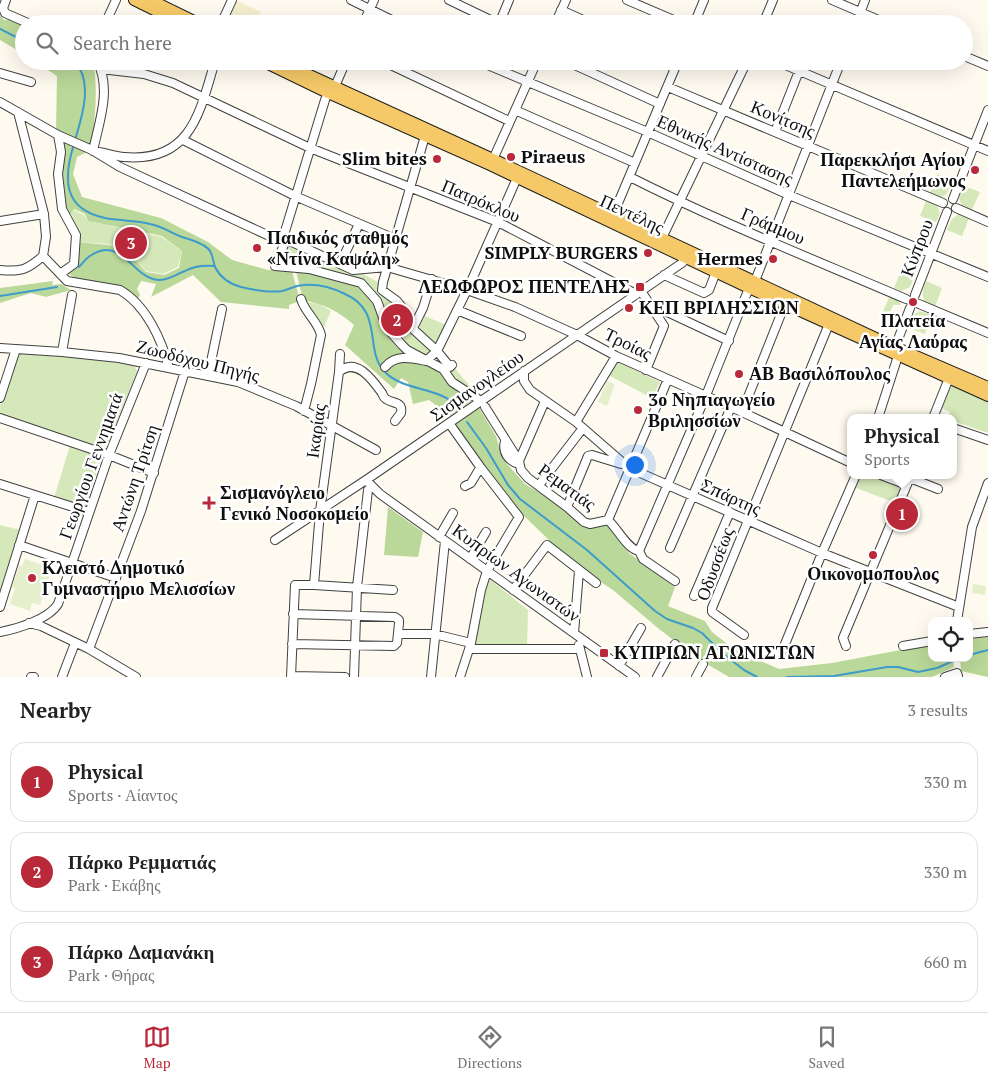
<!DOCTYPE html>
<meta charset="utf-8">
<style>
:root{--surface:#fff;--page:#f2f2f2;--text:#222;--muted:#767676;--line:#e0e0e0;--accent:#ba2939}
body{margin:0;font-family:"PT Serif",serif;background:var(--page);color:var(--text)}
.controls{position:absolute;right:15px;bottom:15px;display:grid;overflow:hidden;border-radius:10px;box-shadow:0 5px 20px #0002}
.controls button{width:45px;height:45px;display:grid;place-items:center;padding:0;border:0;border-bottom:1px solid var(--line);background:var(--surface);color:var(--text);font:25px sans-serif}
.you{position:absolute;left:634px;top:464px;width:18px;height:18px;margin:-12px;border:4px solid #fff;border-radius:50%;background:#1a73e8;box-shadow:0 0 0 8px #1a73e833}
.badge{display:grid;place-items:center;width:32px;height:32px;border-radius:50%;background:var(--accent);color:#fff;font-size:16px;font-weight:700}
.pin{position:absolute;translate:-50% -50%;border:2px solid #fff;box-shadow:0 1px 5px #0006}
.popup{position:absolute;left:847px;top:414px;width:110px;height:65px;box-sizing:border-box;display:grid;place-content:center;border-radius:10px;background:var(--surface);filter:drop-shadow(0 1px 4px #0005);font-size:16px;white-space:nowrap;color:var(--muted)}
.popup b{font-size:19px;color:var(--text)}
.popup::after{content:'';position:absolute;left:50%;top:100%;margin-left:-10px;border:10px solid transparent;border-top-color:var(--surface)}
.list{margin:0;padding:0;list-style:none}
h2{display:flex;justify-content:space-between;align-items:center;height:65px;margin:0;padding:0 20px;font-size:21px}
h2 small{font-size:16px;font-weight:400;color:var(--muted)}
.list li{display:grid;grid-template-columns:32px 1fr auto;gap:15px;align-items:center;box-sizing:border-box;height:80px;margin:0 10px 10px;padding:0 10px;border:1px solid var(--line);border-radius:15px}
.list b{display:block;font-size:19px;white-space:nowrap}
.list p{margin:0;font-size:16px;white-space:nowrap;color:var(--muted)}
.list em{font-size:16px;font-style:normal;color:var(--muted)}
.icon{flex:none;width:28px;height:28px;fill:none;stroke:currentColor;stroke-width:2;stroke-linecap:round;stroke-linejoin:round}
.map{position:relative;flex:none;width:988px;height:677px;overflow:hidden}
.search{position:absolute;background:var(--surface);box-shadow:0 5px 20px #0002;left:15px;right:15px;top:15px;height:55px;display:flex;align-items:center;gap:12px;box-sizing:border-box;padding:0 18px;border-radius:28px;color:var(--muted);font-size:19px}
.sheet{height:335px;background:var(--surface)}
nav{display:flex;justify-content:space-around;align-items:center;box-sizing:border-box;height:70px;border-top:1px solid var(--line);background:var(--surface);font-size:14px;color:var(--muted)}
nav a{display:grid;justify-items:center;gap:2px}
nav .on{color:var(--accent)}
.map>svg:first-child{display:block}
.farmland{fill:#f4eecf}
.green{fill:#d5e8b9}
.forest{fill:#bad899}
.pitch{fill:#e5efcb}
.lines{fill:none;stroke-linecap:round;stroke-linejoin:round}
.stream{stroke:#3e9bca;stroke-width:2}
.minor-casing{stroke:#414141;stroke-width:10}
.major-casing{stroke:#1f1f1f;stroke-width:12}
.minor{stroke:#fff;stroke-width:8}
.major{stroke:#f5c968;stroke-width:10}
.poi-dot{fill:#ba2939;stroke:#fff;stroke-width:2}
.labels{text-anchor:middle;stroke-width:5;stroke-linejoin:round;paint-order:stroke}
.street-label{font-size:18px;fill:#0e0e0e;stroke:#fff}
.poi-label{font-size:18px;font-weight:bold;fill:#0e0e0e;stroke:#fff;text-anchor:start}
</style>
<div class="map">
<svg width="988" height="677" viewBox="0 0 988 677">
<rect width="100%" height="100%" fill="#fffaef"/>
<path class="farmland" d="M236,0L261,12L256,24H225Z"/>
<path class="green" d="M937,174L952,180L947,194L937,199L929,195Z
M964,186L980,192L971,212L963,208L959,199Z
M927,198L936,202L940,213L936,222L920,216Z
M74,210L84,215L88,221L162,237L182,251L178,267L163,274L146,271L129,253L109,244L77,242V228L71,214Z
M961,212L970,216L962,236L947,230L952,219Z
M288,240L358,271L376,281L395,296L416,330L441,352L480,398L402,350L371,296L360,287L316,273L276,269Z
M901,271L914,277L910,287L901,291L894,288Z
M926,281L942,288L935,307L925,302C921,294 923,289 926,281Z
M890,295L897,298L901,305H893L888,317L882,314Z
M307,302L319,304L331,311L324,327L319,320V319L307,306Z
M919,311L932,315L925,334L907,327L911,317Z
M425,316L446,325L438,346L418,330Z
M20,353L133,362L137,371L108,444L104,446L91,445L0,414V406L17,355Z
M616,361L660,382L652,398L608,375Z
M952,383L988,399V433L953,421V418H948L950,412L942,408Z
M70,445L102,456L85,508L54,498Z
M861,475H869L902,488L896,503L856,488Z
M0,525L21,530L0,601Z
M487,577L528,610L527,647L471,649Z"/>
<path class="forest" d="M0,15L4,20L11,19L23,25L24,54L0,40Z
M34,61H92C99,79 95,129 90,148L56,132L57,76Z
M61,138L89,151L77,157L73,174L82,197L161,218L208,242L232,260L268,270L292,271L300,301L289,305V309L221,302L193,275L151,297L156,284L141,281L137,289L140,295L138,299L141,302L140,305L121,289L75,278L69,274L68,270L76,263L80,246L77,242L109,245L129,253L146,272L164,275L179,268L182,251L162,236L88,221L85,214L74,209L71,214L62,212L59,210L54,169L60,153Z
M296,271L317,274L360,287L370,296L385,328L402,351L441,371L473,400L450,416L429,400L413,404L408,382L401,378L394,389L345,345L354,325C338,311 324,304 303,300Z
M53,281L52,285L61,284L71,290L46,297L31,293L0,303V288Z
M479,408L496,436L500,449L507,464L525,484L565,508L584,525L607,524L629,553L675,587L668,606L705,621L712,632L734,649L779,669L832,663L932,644V658H953L954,667L932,677H729L700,660L659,629L613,590L585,572L553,544L521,513L482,467L455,425Z
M388,507L423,532L418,557L384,555Z
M988,637V677L961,671L960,658H969V639Z"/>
<path class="pitch" d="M607,381L615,384L607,406L598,402Z
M25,559L52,568L40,605L32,603L30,611L10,604L15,589L12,587L19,565L22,566Z
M973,584L986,586L985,595L972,593Z"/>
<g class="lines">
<path class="stream" d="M0,29L24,41
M74,61C94,81 82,117 75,140
M74,144C63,179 63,209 105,218C120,221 136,220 150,224C162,226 171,233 182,237C189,239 196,241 203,245C213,250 212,258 215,267C220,277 230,284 241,287C254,290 270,293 282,291C290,289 297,285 304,285C317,284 333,288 345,294C384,311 364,349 384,371C403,392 439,386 458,407
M79,267C86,259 90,254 100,251C126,244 135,280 160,280C169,280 177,274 185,271C194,266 204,265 215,266
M0,296L57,287
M467,422L486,448L508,485L520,499L587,550L655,611L667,619L693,628L702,633L722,653L744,670L757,677
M969,655L988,650
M787,677L834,676L887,667H898L918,672L937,668L960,658"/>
<defs>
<path id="minor" d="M6,0L3,8L5,13L30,24
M351,0L400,24
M449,0L499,24
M627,0L683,24
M832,0L888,24
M561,10L592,24
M105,24L116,0
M221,24L232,0
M363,24L374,0
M499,24L509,0
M555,24L566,0
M694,24L704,0
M763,24L773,0
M856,24L865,0
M964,56L988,66
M382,61L509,121
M478,61L643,130L789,195L988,277
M566,61L660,104
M776,61L988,151
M101,69L144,74L173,83L310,148L498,222L636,294
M0,73L31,82
M668,87L943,203
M0,102L58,135L92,150L120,167L278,240L283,238L353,270L387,267L467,290L515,307L577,335L616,356L742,412L851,463
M515,110L635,163
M18,112L44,214L46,237L43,256
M775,132L799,71
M58,135L61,152L58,174L62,209L76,235L74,264L60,274
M183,140L295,196L395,239
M93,151C99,122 112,89 97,61
M98,152C106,153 115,156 124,157C191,163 200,112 215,61
M491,164L537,61
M630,177C719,222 813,259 906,299
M953,199L988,110
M956,208L988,222
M613,215L678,61
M0,221L44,214
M283,238L325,100L328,93L336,84L346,61
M662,238L747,61
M286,240L275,266L309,269L361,283L377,301L387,328L402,345L407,350L443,369L452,382L481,401
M43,256L67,281L120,290C146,305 162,340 169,368
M340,264L359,224
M0,270C21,272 27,270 43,256
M664,275L704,293L709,290L716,272
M755,281L841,61
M382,290L383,282L425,136
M382,290L397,301L408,315L413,329L437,351L450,367L452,365
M641,291L664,326L646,370
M915,295L947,212
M301,299C305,313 318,321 321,335L311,384L304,411
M650,304L729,341
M919,304L988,333
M457,310L521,336
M413,328L423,308L432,279
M0,348L62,352L119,358L238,382L296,406L376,450
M62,352L72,295
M385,367C396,354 411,358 426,361L437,351L470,284L517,178
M524,371V381L530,390L576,422L629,468L822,553L959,607
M339,372C356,357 372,379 382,393C383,395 383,397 386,399C393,404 403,401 401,413L395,421
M208,376L222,309
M0,398L16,349
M485,407L519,461L521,470L528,478L567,507L584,522L590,524L608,520C618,529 627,549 639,551
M742,412L785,304
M0,418L109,455L154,473
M878,418L898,356L895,347L897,342L910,308
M933,418L949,378
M576,422L616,356
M449,423L481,468L519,517L487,571L481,590L471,643L460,677
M953,428L988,440
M505,441C502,452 508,461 519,464
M519,461L545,401
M881,475L907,485
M910,478L938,489
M366,480L380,494L635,677
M0,484L89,512
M539,485L583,428
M465,486L471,483L480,468
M567,507L588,456L592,455L621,464
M608,520L668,379
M439,537L453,513
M275,540L366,480L682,263L689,255
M19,545L116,578
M670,548L731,407
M639,551L707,393L749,288
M639,551L643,559L675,581
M470,559L486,532
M314,585L320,511L339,372L340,354
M513,590L547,545L596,583
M694,596L730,512
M0,607L35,495
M957,621L972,527L988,483
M29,623L41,626L89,649L136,677
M0,632C17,629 49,619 58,604L109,455L146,363
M574,633L579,571
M398,634H434L471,643
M969,634L988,632
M744,635L712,612V608L829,324
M292,644L394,646L397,643L399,623V620L395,617L293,614
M579,645L587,677
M846,646L843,638L911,475
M903,646L932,641
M89,649L141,511L185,371
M469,649H580
M783,649L822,553L856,475
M619,666L641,628
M291,676L345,677
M31,677H34
M62,677L75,643
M291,677L295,585H314L393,590
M354,677L357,587L368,490
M431,677L445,541
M657,677L675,644
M696,677L703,664
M945,677L957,673L958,676"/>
<path id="major" d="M134,0L183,24
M151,0L200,24
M262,61L328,93L490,165L749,288L988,396
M279,61L493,159L895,347L988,387"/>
</defs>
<use href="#minor" class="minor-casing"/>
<use href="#major" class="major-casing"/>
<use href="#minor" class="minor"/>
<use href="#major" class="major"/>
</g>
<g class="poi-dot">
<circle cx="511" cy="157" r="5"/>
<circle cx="437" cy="159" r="5"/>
<circle cx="975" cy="170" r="5"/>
<circle cx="257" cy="248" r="5"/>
<circle cx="648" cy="253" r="5"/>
<circle cx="773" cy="259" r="5"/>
<rect x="635" y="282" width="10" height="10" rx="2.5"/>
<circle cx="913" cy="302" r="5"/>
<circle cx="629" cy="308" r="5"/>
<circle cx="739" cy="374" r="5"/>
<circle cx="638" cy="410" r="5"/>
<path d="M206.5 495.5h5v5h5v5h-5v5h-5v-5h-5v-5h5z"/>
<circle cx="873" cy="555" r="5"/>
<circle cx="32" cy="578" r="5"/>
<rect x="599" y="648" width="10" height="10" rx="2.5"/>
</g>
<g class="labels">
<g class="street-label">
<text transform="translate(783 119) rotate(23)" y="6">Κονίτσης</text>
<text transform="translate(725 150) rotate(24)" y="6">Εθνικής Αντίστασης</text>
<text transform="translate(481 201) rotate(23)" y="6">Πατρόκλου</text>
<text transform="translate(632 214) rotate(25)" y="6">Πεντέλης</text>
<text transform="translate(773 226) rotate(23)" y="6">Γράμμου</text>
<text transform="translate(917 248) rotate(-69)" y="6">Κύπρου</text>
<text transform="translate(628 344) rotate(26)" y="6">Τροίας</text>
<text transform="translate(198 361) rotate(14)" y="6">Ζωοδόχου Πηγής</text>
<text transform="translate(477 386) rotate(-35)" y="6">Σισμανογλείου</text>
<text transform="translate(316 431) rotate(-82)" y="6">Ικαρίας</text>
<text transform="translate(91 466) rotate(-70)" y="6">Γεωργίου Γεννηματά</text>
<text transform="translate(135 478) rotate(-71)" y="6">Αντώνη Τρίτση</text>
<text transform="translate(567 487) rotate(36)" y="6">Ρεματιάς</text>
<text transform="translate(731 497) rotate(24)" y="6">Σπάρτης</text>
<text transform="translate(715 564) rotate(-70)" y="6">Οδυσσέως</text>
<text transform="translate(516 573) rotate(36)" y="6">Κυπρίων Αγωνιστών</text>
</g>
<g class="poi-label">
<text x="521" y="163">Piraeus</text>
<text x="427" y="165" text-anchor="end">Slim bites</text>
<text x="965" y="166" text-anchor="end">Παρεκκλήσι Αγίου<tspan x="965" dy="21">Παντελεήμωνος</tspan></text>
<text x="267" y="244">Παιδικός σταθμός<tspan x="267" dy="21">«Ντίνα Καψάλη»</tspan></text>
<text x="638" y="259" text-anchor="end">SIMPLY BURGERS</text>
<text x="763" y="265" text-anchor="end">Hermes</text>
<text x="630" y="293" text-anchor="end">ΛΕΩΦΩΡΟΣ ΠΕΝΤΕΛΗΣ</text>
<text x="639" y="314">ΚΕΠ ΒΡΙΛΗΣΣΙΩΝ</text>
<text x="913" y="327" text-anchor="middle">Πλατεία<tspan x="913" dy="21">Αγίας Λαύρας</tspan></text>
<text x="749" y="380">ΑΒ Βασιλόπουλος</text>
<text x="648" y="406">3ο Νηπιαγωγείο<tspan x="648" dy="21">Βριλησσίων</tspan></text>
<text x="220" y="499">Σισμανόγλειο<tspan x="220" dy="21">Γενικό Νοσοκομείο</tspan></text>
<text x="42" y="574">Κλειστό Δημοτικό<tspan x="42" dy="21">Γυμναστήριο Μελισσίων</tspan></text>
<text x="873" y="580" text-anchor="middle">Οικονομοπουλος</text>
<text x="614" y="659">ΚΥΠΡΙΩΝ ΑΓΩΝΙΣΤΩΝ</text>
</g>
</g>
</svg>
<div class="controls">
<button><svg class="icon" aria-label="locate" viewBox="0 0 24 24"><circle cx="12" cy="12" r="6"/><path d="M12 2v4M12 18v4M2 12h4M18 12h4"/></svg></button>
</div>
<div class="you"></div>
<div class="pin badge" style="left:902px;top:514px">1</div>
<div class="popup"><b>Physical</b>Sports</div>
<div class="pin badge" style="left:397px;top:320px">2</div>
<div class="pin badge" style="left:131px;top:243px">3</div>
<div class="search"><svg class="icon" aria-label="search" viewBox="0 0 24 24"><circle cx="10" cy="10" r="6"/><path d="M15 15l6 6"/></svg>Search here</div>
</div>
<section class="sheet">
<h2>Nearby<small>3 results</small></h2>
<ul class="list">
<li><span class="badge">1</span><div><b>Physical</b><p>Sports · Αίαντος</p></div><em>330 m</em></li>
<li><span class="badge">2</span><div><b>Πάρκο Ρεμματιάς</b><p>Park · Εκάβης</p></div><em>330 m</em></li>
<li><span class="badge">3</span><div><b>Πάρκο Δαμανάκη</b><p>Park · Θήρας</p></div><em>660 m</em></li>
</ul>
</section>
<nav>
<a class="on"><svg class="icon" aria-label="map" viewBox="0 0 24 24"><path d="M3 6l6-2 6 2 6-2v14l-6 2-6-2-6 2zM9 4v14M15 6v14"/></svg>Map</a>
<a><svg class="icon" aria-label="directions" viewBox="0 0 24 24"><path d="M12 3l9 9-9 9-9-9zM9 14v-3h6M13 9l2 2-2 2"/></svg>Directions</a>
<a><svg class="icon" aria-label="saved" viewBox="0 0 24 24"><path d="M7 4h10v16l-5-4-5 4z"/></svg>Saved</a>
</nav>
